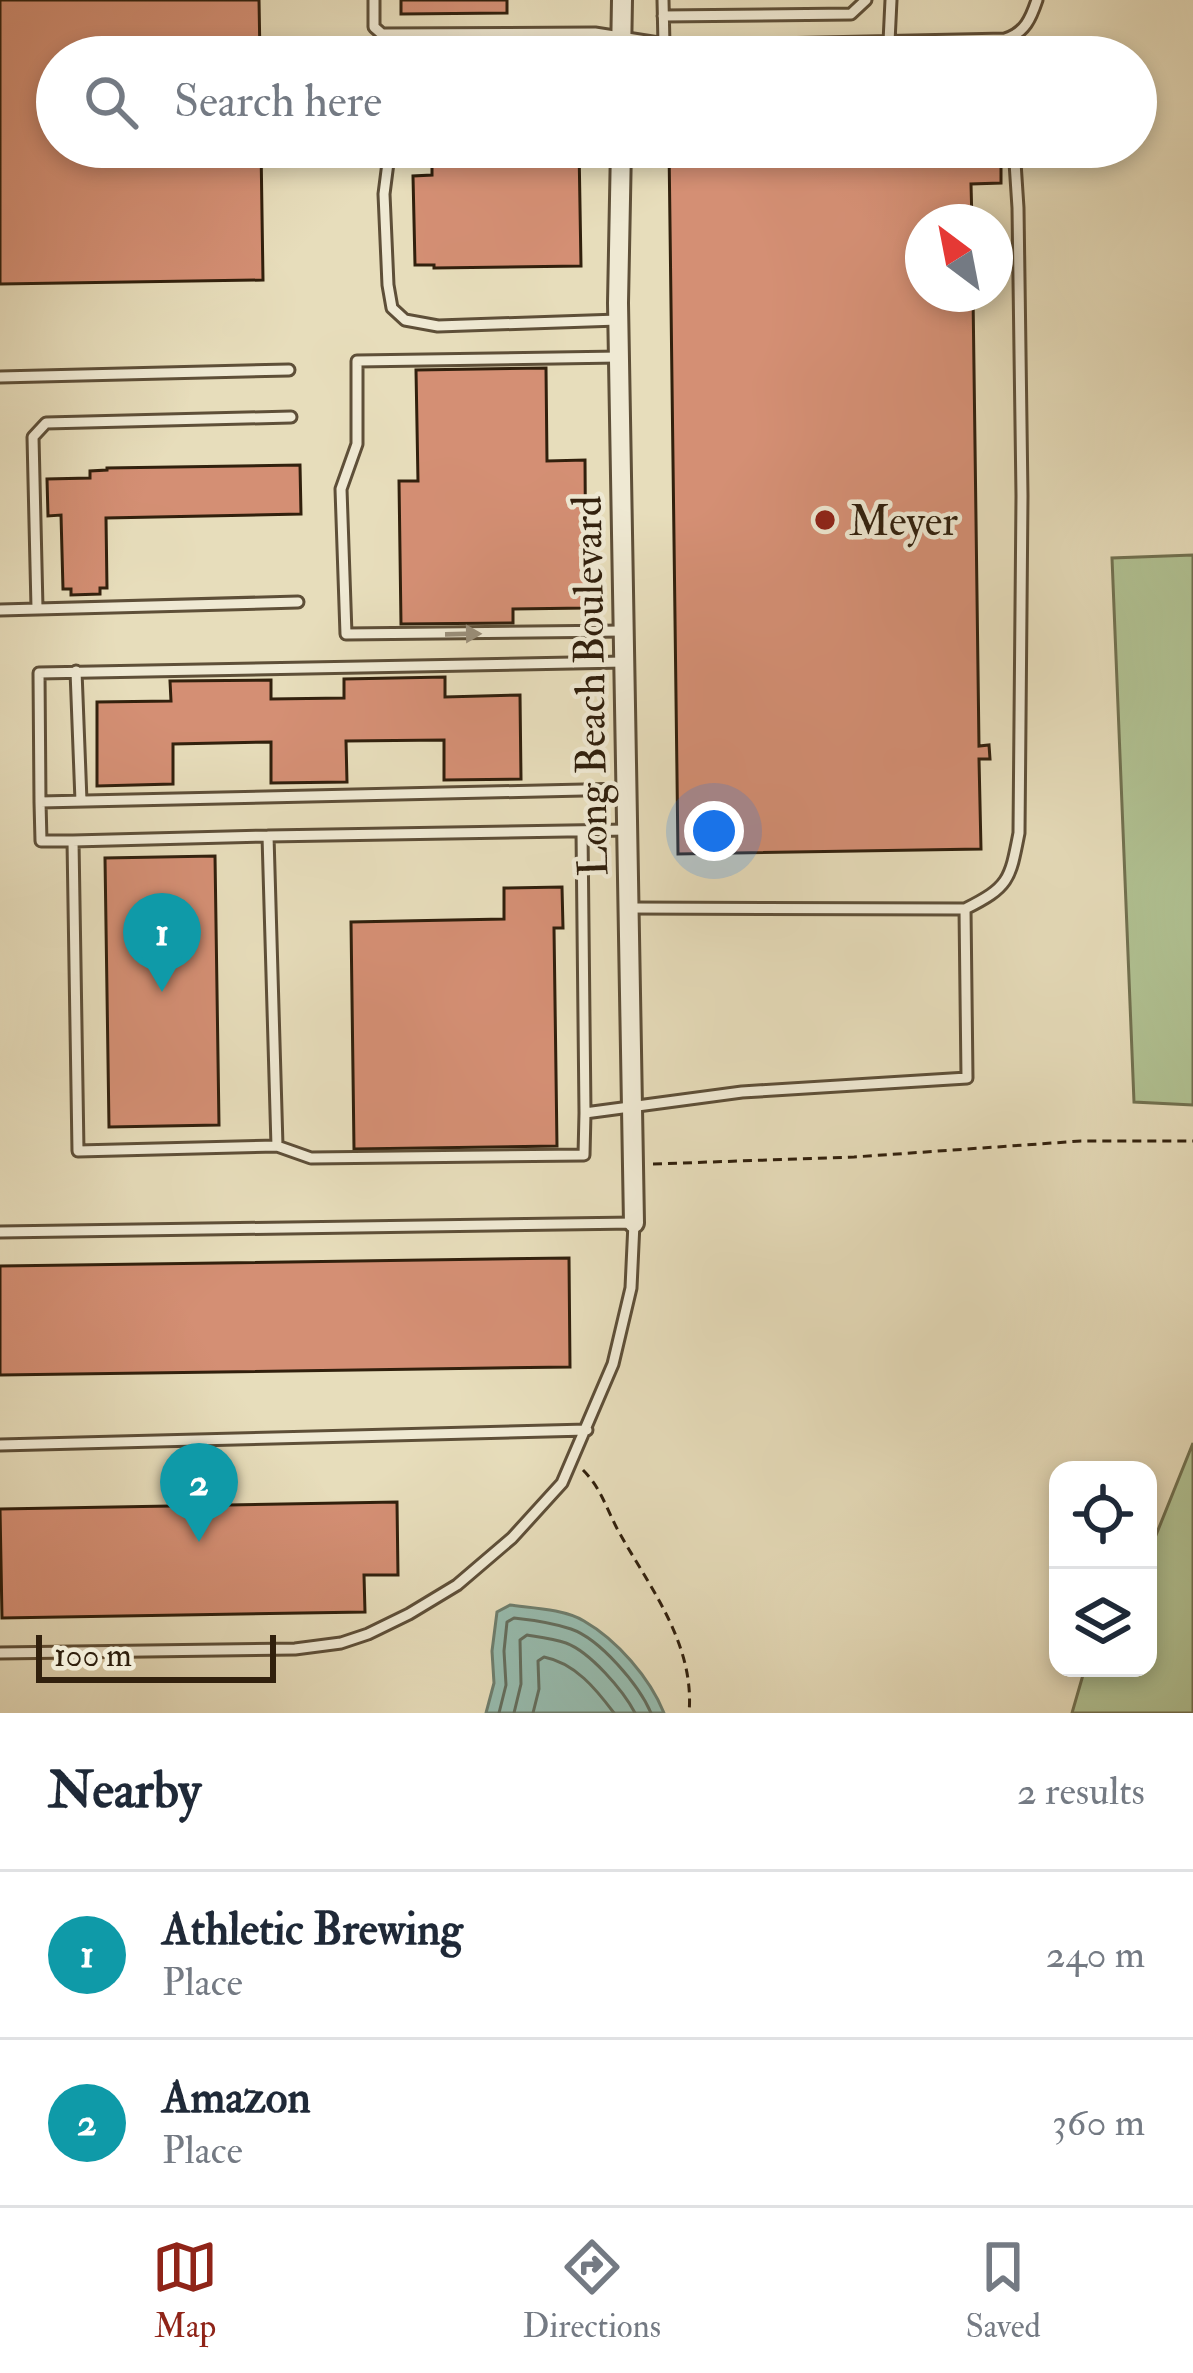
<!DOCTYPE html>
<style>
:root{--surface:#fff;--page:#f6f6f7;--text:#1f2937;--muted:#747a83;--line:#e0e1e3;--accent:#8f2418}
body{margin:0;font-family:"IM FELL Double Pica",serif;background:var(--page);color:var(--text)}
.controls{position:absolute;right:36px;bottom:36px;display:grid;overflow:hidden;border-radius:24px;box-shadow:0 6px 18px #0003}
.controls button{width:108px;height:108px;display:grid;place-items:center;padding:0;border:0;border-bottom:3px solid var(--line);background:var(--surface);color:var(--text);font:60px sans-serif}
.compass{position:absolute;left:905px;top:204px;width:108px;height:108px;border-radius:50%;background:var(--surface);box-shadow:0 6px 18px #0003;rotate:328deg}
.scale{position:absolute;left:36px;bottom:30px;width:240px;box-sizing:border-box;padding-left:12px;border:6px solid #31200d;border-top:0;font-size:33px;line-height:42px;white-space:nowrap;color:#31200d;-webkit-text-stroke:9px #efe9d3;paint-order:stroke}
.you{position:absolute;left:714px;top:831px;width:42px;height:42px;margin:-30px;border:9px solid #fff;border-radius:50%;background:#1a73e8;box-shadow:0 0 0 18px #1a73e833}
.badge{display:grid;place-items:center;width:78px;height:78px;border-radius:50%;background:var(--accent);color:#fff;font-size:39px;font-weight:700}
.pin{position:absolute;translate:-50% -99px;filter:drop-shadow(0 3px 6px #0008)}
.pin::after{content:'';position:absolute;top:63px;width:42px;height:36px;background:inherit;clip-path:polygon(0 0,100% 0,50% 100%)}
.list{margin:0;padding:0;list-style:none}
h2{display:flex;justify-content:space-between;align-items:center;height:156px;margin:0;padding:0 48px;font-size:51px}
h2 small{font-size:39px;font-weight:400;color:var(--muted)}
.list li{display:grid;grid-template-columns:78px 1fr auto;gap:36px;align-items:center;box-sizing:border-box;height:168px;padding:0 48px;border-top:3px solid var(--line)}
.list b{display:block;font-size:45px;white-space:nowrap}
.list p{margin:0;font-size:39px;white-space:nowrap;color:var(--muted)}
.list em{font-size:39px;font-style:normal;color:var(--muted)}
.icon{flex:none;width:66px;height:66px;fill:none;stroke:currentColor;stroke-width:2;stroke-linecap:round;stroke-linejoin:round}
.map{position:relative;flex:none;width:1193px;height:1713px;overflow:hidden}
.search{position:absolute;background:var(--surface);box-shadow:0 6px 18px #0003;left:36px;right:36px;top:36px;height:132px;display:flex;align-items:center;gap:30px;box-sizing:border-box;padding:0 42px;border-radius:66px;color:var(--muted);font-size:45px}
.sheet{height:492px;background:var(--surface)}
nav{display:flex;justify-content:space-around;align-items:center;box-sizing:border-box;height:168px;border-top:3px solid var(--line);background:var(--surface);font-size:33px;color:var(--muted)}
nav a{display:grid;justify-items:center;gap:6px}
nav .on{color:var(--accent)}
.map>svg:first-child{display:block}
.green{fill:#b1c293;stroke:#717150;stroke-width:3}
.water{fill:#97bcaf;stroke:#6e7e6e;stroke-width:3}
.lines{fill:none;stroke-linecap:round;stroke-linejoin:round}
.shore{stroke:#646e5e;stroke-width:3}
.building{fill:#d48f74;stroke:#31200d;stroke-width:3}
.service-casing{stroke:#5e4f38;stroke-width:15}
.minor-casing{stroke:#5e4f38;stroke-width:24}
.path{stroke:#31200d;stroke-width:3;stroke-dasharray:9 6;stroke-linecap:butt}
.service{stroke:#efe9d3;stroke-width:9}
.minor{stroke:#efe9d3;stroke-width:18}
.oneway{fill:#9a8f7a}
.poi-dot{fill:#8f2418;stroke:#efe9d3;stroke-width:4.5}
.labels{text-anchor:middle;stroke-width:9;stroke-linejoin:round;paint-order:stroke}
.poi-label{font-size:42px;fill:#31200d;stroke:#efe9d3;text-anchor:start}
.street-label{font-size:42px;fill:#31200d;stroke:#efe9d3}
</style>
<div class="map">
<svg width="1193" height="1713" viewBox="0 0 1193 1713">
<rect width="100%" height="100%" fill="#e7ddbb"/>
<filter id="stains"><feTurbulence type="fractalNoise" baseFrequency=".00167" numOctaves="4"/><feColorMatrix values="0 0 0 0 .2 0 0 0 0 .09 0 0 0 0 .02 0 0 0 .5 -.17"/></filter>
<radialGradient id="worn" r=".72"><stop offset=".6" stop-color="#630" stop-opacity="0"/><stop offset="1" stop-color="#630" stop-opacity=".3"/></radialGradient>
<path class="green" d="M1193,555V1105L1134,1102L1112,558Z
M1193,1443V1713H1072L1085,1668H1148V1555Z"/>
<path class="water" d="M510,1605C532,1608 564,1609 584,1621C617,1640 650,1678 664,1713H486L494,1683L492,1651L497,1612Z"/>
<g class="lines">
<path class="shore" d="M499,1713L506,1685L504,1651L507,1622L514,1618C533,1620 553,1623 571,1629C600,1639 639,1685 651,1713
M514,1713L521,1684L520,1640L527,1635C539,1637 554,1639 566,1643C590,1652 623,1690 635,1713
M533,1713L539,1689L538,1661L544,1657C575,1663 596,1689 614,1713"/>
</g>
<path class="building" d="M0,0H259L260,57H57V147H261L263,280L0,284Z
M401,0H507V13L401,14Z
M432,147H579L581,266L434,268V265H415L413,176L432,175Z
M669,147H971V154H1001V183L971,184L972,222H923V294H973L979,746L989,745L990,759H979L981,849L678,854Z
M546,368L547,461L585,460L586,608L513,609V623L401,624L399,481H418L416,370Z
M300,465L301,514L106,518L107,588H100V594L71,595V589H63L61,515L48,516L47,479L90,478V471L107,470V468Z
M445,677V697L520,695L521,779L444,780V740L346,741L347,782L271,783V742L173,744V784L97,786V702L171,701L170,681L271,680V699L344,698V679Z
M215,856L219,1125L109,1127L105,858Z
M562,887L563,928H554L557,1146L354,1149L351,922L504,919V888Z
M569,1258L570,1367L0,1375V1266Z
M397,1502L398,1575H364L365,1612L2,1618L0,1509Z"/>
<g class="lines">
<defs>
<path id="service" d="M374,0V27L382,34L595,33L678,46L1005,39C1025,33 1031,18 1037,0
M663,0L664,45
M663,16L851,14L866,0
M889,42L891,0
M390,147L384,194L388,285L392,308L405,320L438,326L618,320
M619,357L357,361V444L341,489L346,634L624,631
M0,377L289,370
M37,608L33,437L46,423L291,417
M0,610L298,602
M624,662L39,673L40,802L627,789
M76,671L81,801
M40,802L41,841H73
M582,831L585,1113
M268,836L73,841L78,1151L277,1146L311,1158L584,1155L585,1113L742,1092L967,1078L965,909
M629,908L965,909C1009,887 1010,880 1019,833L1022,496L1018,208L1014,147
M277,1146L268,836L627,830
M0,1232L634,1223L631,1288L613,1364L562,1483L512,1538L457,1585L409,1614L368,1634L341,1643L295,1649L0,1653
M0,1445L587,1430"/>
<path id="minor" d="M621,57L622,0
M621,147L618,303L634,1223"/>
</defs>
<use href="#service" class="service-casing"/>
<use href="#minor" class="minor-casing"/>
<path class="path" d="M653,1164L854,1157L1081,1141H1193
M583,1470C602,1489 607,1511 620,1534C651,1589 695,1645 689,1713"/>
<use href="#service" class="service"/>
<use href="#minor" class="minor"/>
</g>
<defs><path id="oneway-solid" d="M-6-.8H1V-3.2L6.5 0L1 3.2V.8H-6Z" transform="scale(3)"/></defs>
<use class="oneway" href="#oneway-solid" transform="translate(463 634) rotate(-1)"/>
<circle class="poi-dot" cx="825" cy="520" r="12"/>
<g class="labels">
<g class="poi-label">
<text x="849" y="535">Meyer</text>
</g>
<g class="street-label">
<text transform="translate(589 686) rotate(-91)" y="15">Long Beach Boulevard</text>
</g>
</g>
<rect width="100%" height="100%" filter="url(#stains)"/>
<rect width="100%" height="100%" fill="url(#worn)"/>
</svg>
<div class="controls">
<button><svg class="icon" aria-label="locate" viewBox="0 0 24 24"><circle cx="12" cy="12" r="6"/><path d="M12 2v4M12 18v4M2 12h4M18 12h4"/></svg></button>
<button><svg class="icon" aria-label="layers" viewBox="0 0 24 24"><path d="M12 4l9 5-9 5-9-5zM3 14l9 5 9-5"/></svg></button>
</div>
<svg class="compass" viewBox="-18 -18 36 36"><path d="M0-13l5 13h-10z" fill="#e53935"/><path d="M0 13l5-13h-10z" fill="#747a83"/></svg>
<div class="scale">100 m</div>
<div class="you"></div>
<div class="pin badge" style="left:162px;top:992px;background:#0f9aa8">1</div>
<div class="pin badge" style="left:199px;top:1542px;background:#0f9aa8">2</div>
<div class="search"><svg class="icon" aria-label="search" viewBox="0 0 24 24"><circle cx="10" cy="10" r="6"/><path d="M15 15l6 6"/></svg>Search here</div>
</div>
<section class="sheet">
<h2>Nearby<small>2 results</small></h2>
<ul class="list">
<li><span class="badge" style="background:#0f9aa8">1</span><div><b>Athletic Brewing</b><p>Place</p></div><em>240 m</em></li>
<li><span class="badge" style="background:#0f9aa8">2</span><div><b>Amazon</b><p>Place</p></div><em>360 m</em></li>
</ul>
</section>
<nav>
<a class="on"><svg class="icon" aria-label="map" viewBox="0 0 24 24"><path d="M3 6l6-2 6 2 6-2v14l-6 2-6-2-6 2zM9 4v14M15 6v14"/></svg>Map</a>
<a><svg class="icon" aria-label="directions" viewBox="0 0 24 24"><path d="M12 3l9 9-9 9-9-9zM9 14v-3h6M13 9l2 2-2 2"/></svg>Directions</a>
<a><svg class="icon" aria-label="saved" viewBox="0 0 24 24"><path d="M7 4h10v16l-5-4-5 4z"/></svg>Saved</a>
</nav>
